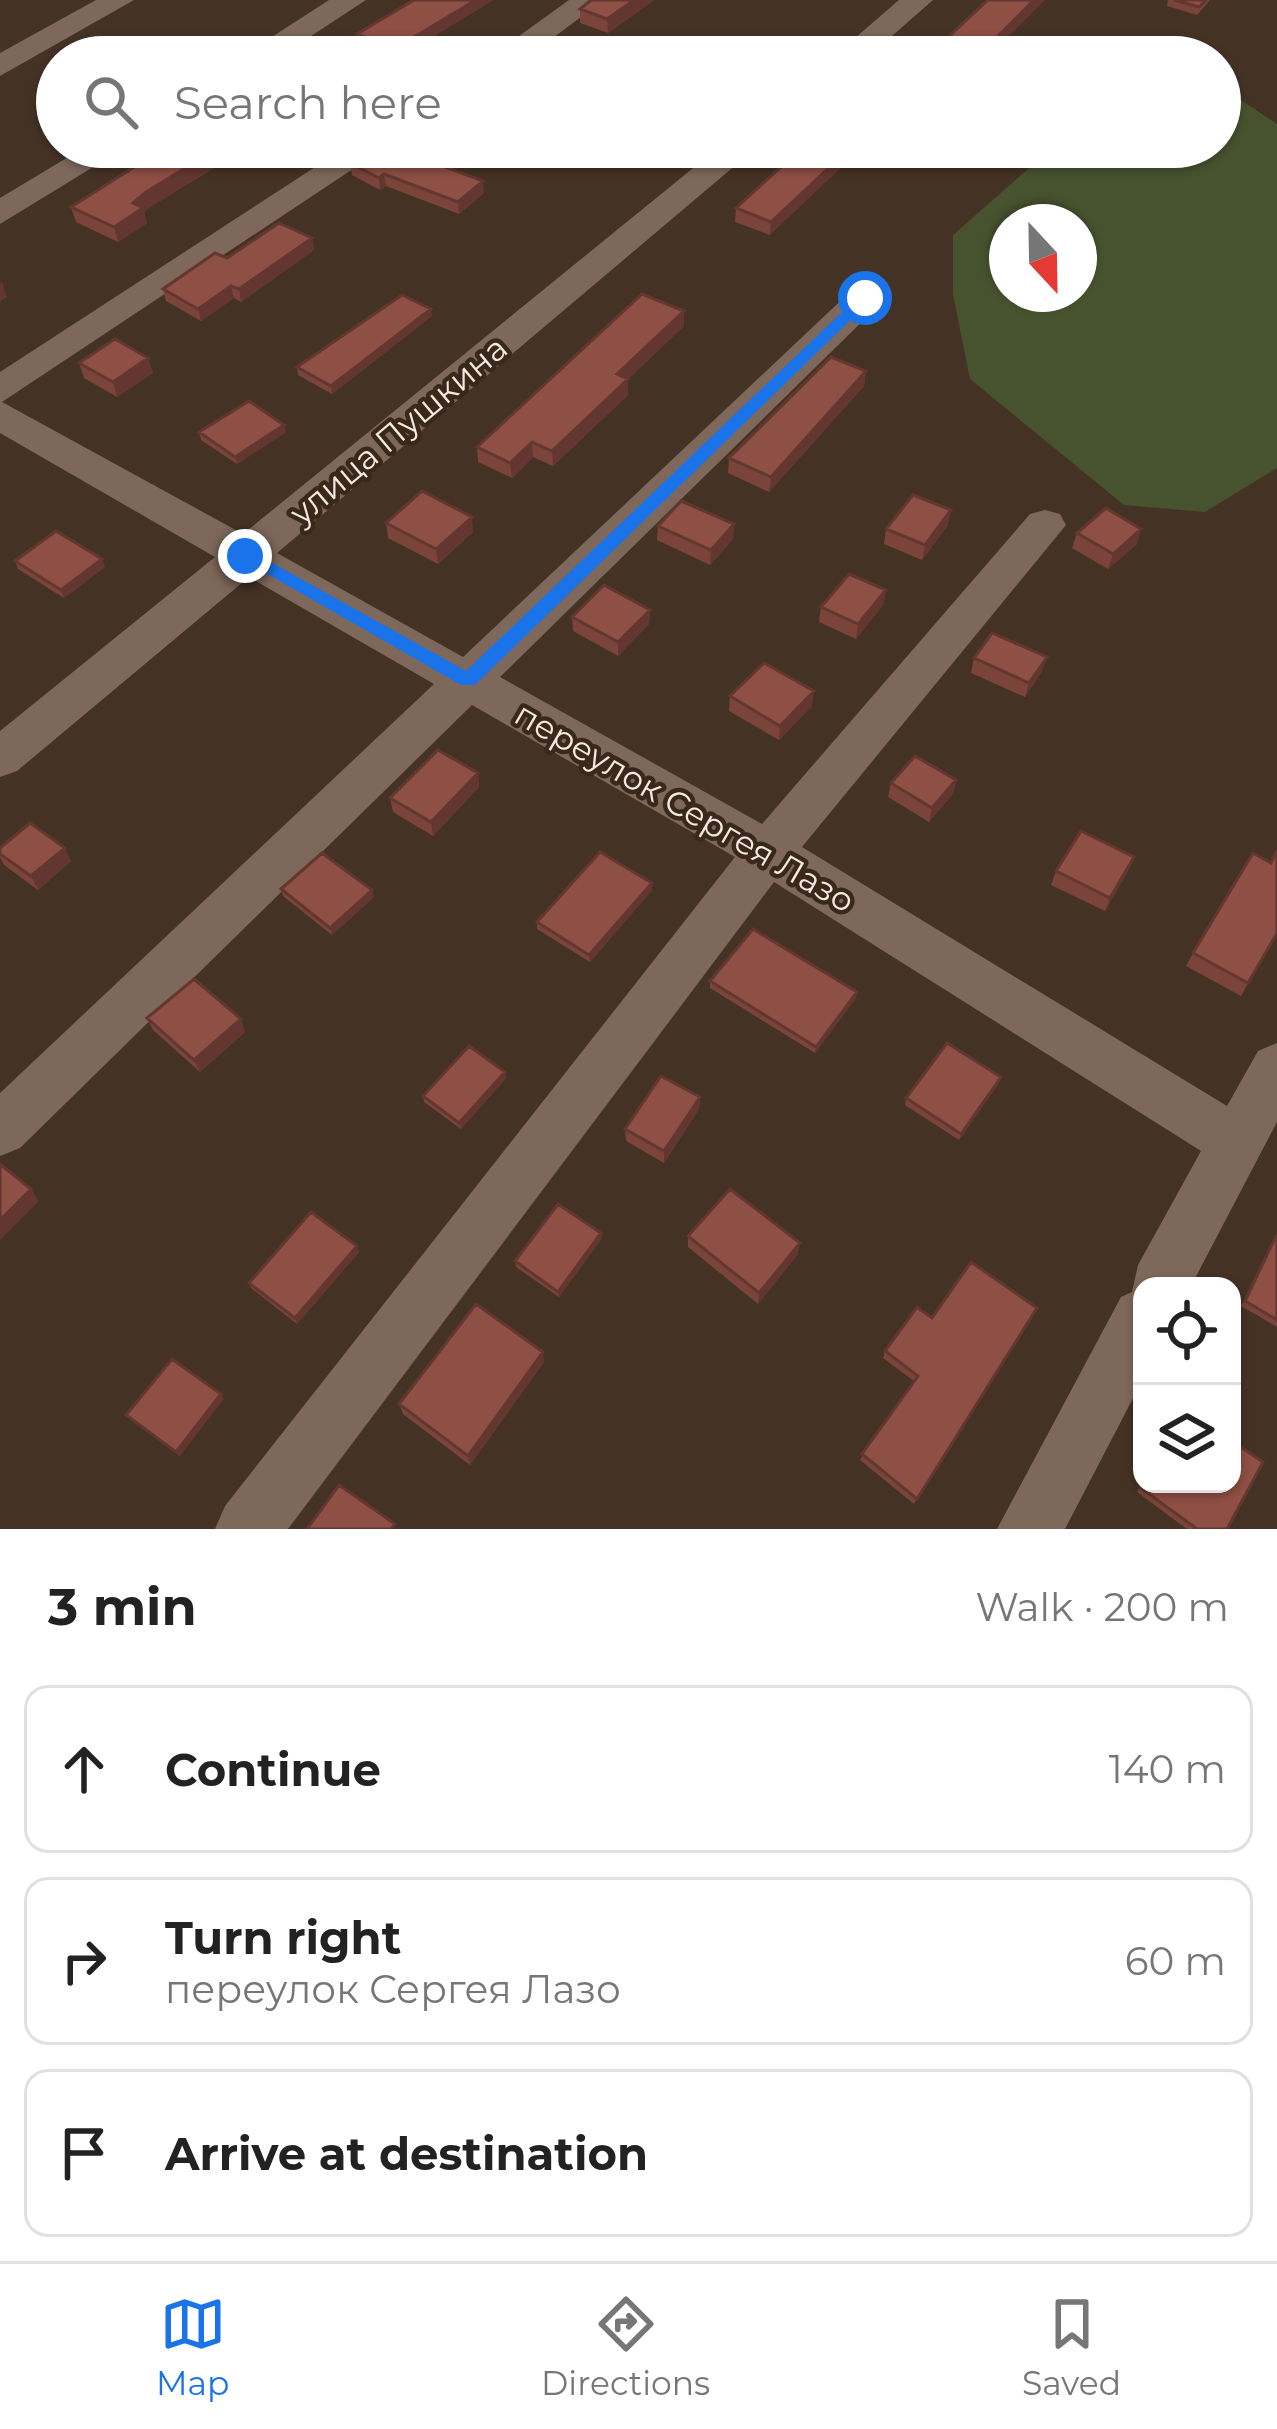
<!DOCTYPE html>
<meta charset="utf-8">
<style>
:root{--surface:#fff;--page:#f2f2f2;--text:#222;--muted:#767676;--line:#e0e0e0;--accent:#1a73e8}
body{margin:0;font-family:Montserrat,sans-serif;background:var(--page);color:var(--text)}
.controls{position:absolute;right:36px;bottom:36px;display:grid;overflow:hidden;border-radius:24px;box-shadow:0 3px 9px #0004}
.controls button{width:108px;height:108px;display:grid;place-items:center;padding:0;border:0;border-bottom:3px solid var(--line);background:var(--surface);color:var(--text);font:60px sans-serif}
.compass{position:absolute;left:989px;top:204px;width:108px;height:108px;border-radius:50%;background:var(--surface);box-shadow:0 3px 9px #0004;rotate:158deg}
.stop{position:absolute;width:36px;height:36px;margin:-27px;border:9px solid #1a73e8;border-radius:50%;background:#fff}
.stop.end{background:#1a73e8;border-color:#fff;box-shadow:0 3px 12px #0008}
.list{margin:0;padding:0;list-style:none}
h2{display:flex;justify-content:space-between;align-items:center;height:156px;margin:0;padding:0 48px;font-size:51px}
h2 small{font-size:39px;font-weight:400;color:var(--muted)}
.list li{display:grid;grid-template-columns:78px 1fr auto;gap:36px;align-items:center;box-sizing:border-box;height:168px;margin:0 24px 24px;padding:0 24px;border:3px solid var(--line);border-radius:24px}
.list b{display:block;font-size:45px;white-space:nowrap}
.list p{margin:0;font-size:39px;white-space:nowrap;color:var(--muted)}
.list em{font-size:39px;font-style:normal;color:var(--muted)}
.icon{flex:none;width:66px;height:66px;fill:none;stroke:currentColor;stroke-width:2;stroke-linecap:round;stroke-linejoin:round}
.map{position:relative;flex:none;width:1277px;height:1529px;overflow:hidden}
.search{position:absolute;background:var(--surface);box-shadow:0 3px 9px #0004;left:36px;right:36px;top:36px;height:132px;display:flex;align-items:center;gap:30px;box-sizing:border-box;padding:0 42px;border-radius:66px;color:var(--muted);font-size:45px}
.sheet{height:732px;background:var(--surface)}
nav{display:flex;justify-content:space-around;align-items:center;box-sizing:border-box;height:168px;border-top:3px solid var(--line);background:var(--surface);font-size:33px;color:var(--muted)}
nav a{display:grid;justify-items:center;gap:6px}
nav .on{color:var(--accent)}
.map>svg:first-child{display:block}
.green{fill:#47532f;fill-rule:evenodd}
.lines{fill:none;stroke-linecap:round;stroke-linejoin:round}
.minor{fill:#7e685b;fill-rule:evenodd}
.wall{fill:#7a443a}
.shaded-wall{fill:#633730}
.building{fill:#8e4f44;stroke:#633730;stroke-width:3}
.route{fill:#1a73e8}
.labels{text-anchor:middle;stroke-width:9;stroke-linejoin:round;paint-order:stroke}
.street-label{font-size:33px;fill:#f6eae2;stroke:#3a281b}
</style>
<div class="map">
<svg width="1277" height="1529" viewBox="0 0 1277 1529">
<rect width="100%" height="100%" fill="#443225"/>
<path class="green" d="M1220,86L1277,124V468L1205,512L1124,505L970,379L953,294V235L1053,147H1220ZM1007,222H1079V294H1007Z"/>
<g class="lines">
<path class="minor" d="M96,0H134L0,76V53Z
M329,0H366L279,57H241Z
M569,0H604L527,57H490Z
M899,0H933L868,57H833Z
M85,147H126L0,224V198Z
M346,147H386L2,402L243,534L719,147H757L277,553L463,657L852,290H878L884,298L878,306L500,677L762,824L1030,514L1045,510L1060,514L1066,525L802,847L1227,1106L1258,1051L1277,1043V1122L1191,1286H1142V1381L1065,1529H997L1121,1297L1132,1292L1138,1265L1201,1151L774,882L288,1529H215L225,1506L735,857L472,705L20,1148L0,1156V1093L434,684L249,577L17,771L0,777V731L215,557L0,433V372Z"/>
</g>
<path class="wall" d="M414,0H493L400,57H389L359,45L357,34Z
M591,0H654L608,33L580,23V9Z
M1168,0H1210L1197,15L1167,6Z
M373,147H450L431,161L484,193L459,214L386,186L380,190L352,175L350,163Z
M803,147L770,235L735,222L736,208Z
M240,152L150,207L144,212L147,223L118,242L76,222L71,207Z
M312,238L314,250L241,302L234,298L201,321L166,301L163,289L227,258Z
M684,311V326L628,379V395L553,466L533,457L512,478L478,462L477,447Z
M432,316L332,394L298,375L297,367Z
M148,358L153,373L117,397L84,378L79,363Z
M866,371L864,386L769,492L728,473L729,458Z
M199,432H286L237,464L201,440Z
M386,523L473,532L438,564L388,538Z
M734,524L733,539L710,565L657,540L658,526Z
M948,525L922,560L884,544L886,529Z
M1077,533L1137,544L1108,569L1072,548Z
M15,561L105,567L64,598L18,569Z
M886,590L883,605L856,639L819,622L821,607Z
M650,610L649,624L618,656L573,631L572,617Z
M1047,657L1042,671L1025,697L971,673L974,658Z
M730,696L812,706L779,740L729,711Z
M478,773L479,787L433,836L393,812L390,798Z
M956,780L953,794L929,822L888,797L891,783Z
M0,848L71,861L38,890L4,865L0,857Z
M1134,857L1128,871L1105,911L1051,885L1056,871Z
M1270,862L1277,933L1241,996L1186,966L1193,953Z
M281,889L372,890L374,897L332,935L283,896Z
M652,890L590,962L537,929V922Z
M710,981L856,998L815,1053L710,988Z
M147,1018L245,1032L200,1072L153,1030Z
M505,1072L506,1078L461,1129L424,1102L423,1096Z
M1001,1077L999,1083L959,1140L905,1105L906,1098Z
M700,1097L699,1109L664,1163L626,1141L625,1129Z
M688,1236L798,1254L758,1304L688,1247Z
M1276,1236L1277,1237V1327L1241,1306Z
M602,1238L559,1297L516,1267L515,1261Z
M359,1252L297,1324L251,1288L249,1283Z
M1037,1308L914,1504L860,1460L914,1381L883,1358L885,1351L932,1318Z
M544,1362L470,1465L403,1414L399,1404Z
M1142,1483V1484L1227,1529H1187L1137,1492Z"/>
<path class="shaded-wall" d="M476,0H493L400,57H395L394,49Z
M634,0H654L608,33L607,19Z
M1034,0H1045L988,57H977Z
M220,147H239L240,152L150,207L144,212L147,223L118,242L114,227L133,203L146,192Z
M432,147H450L420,169L419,157Z
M851,147H863L770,235L771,222Z
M384,174L386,186L380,190L379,178Z
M483,181L484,193L459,214L458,202Z
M312,238L314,250L241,302L239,289Z
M2,282L7,297L0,302V283Z
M231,286L234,298L201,321L198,309Z
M431,309L432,316L332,394L331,386Z
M684,311V326L618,389L617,374Z
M148,358L153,373L117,397L113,382Z
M866,371L864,386L769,492L771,477Z
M628,379V395L553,466L552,451Z
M284,425L286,432L237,464L235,457Z
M532,442L533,457L512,478L510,463Z
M951,510L948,525L922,560L925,545Z
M472,517L473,532L438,564L436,549Z
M734,524L733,539L710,565L711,550Z
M1141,529L1137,544L1108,569L1113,554Z
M102,559L105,567L64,598L61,590Z
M886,590L883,605L856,639L858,624Z
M650,610L649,624L618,656V642Z
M1047,657L1042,671L1025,697L1029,683Z
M814,691L812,706L779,740L780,726Z
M478,773L479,787L433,836L431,822Z
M956,780L953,794L929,822L932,808Z
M65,848L71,861L38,890L31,876Z
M1134,857L1128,871L1105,911L1110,898Z
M652,883V890L590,962L589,955Z
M372,890L374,897L332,935L330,928Z
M857,992L856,998L815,1053L816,1047Z
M241,1019L245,1032L200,1072L194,1060Z
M505,1072L506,1078L461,1129L459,1123Z
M1001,1077L999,1083L959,1140L961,1134Z
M700,1097L699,1109L664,1163V1151Z
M31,1189L39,1201L0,1240V1220Z
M601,1233L602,1238L559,1297L558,1292Z
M800,1243L798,1254L758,1304L759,1293Z
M357,1246L359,1252L297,1324L295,1318Z
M543,1352L544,1362L470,1465L468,1456Z
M221,1394L224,1399L179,1457L176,1452Z"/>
<path class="building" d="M414,0H476L394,49L357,34Z
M591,0H634L607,19L580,9Z
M988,0H1034L977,57H927Z
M1174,0H1206L1199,7Z
M329,46L358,57H311Z
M166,147H220L146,192L133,203L143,208L114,227L71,207Z
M373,147H432L419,157L483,181L458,202L384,174L379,178L350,163Z
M803,147H851L771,222L736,208Z
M279,223L312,238L239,289L231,286L198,309L163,289L215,253L227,258Z
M642,294L684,311L617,374L628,379L552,451L532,442L510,463L477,447Z
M402,295L431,309L331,386L297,367Z
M115,339L148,358L113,382L79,363Z
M831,357L866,371L771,477L729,458Z
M249,401L284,425L235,457L199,432Z
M422,491L472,517L436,549L386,523Z
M913,495L951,510L925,545L886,529Z
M681,501L734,524L711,550L658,526Z
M1106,508L1141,529L1113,554L1077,533Z
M56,531L102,559L61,590L15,561Z
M849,574L886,590L858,624L821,607Z
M604,585L650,610L618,642L572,617Z
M992,633L1047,657L1029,683L974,658Z
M764,663L814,691L780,726L730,696Z
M438,750L478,773L431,822L390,798Z
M915,756L956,780L932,808L891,783Z
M30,823L65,848L31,876L0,854V848Z
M1081,831L1134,857L1110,898L1056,871Z
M1277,850V933L1248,983L1193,953L1253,853L1271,863Z
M600,852L652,883L589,955L537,922Z
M322,853L372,890L330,928L281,889Z
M753,929L857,992L816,1047L710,981Z
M194,979L241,1019L194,1060L147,1018Z
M947,1043L1001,1077L961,1134L906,1098Z
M469,1046L505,1072L459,1123L423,1096Z
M661,1076L700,1097L664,1151L625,1129Z
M0,1164L31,1189L0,1220Z
M730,1189L800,1243L759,1293L688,1236Z
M558,1204L601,1233L558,1292L515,1261Z
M311,1212L357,1246L295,1318L249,1283Z
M1276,1236L1277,1237V1320L1245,1301Z
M971,1262L1037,1308L917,1499L862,1454L918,1376L885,1351L917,1307L932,1318Z
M476,1304L543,1352L468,1456L399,1404Z
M172,1359L221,1394L176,1452L126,1415Z
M1232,1441L1263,1462L1227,1529H1197L1141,1488L1143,1484H1232Z
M339,1485L395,1524L391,1529H307Z"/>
<path class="route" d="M860,295L873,298L475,685H461L236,556L251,551L466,671Z"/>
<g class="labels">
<g class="street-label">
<text transform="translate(398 430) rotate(-40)" y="12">улица Пушкина</text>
<text transform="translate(685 807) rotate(30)" y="12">переулок Сергея Лазо</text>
</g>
</g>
</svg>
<div class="controls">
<button><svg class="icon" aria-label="locate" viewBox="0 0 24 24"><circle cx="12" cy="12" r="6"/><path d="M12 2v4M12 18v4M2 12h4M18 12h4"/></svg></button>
<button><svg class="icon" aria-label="layers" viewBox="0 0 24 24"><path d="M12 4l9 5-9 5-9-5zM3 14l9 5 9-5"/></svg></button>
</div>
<svg class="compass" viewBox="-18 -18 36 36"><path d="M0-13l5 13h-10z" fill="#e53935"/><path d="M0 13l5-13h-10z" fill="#767676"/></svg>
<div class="stop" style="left:865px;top:298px"></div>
<div class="stop end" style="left:245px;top:556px"></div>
<div class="search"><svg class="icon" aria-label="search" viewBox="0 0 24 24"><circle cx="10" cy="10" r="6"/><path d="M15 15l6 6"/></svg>Search here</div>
</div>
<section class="sheet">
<h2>3 min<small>Walk · 200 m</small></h2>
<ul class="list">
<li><svg class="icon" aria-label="ahead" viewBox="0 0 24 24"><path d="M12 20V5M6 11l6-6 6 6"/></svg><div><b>Continue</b></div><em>140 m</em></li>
<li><svg class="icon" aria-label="right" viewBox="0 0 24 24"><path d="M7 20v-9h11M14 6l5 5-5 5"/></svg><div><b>Turn right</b><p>переулок Сергея Лазо</p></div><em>60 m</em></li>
<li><svg class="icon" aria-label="arrive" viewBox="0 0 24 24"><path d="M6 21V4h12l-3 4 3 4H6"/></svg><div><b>Arrive at destination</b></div></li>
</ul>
</section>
<nav>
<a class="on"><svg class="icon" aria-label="map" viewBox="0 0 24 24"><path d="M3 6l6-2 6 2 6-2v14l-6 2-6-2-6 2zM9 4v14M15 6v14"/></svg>Map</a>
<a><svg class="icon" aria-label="directions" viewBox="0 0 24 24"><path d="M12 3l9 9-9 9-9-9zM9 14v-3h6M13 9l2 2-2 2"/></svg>Directions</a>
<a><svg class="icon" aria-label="saved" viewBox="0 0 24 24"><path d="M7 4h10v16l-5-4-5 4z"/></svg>Saved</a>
</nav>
